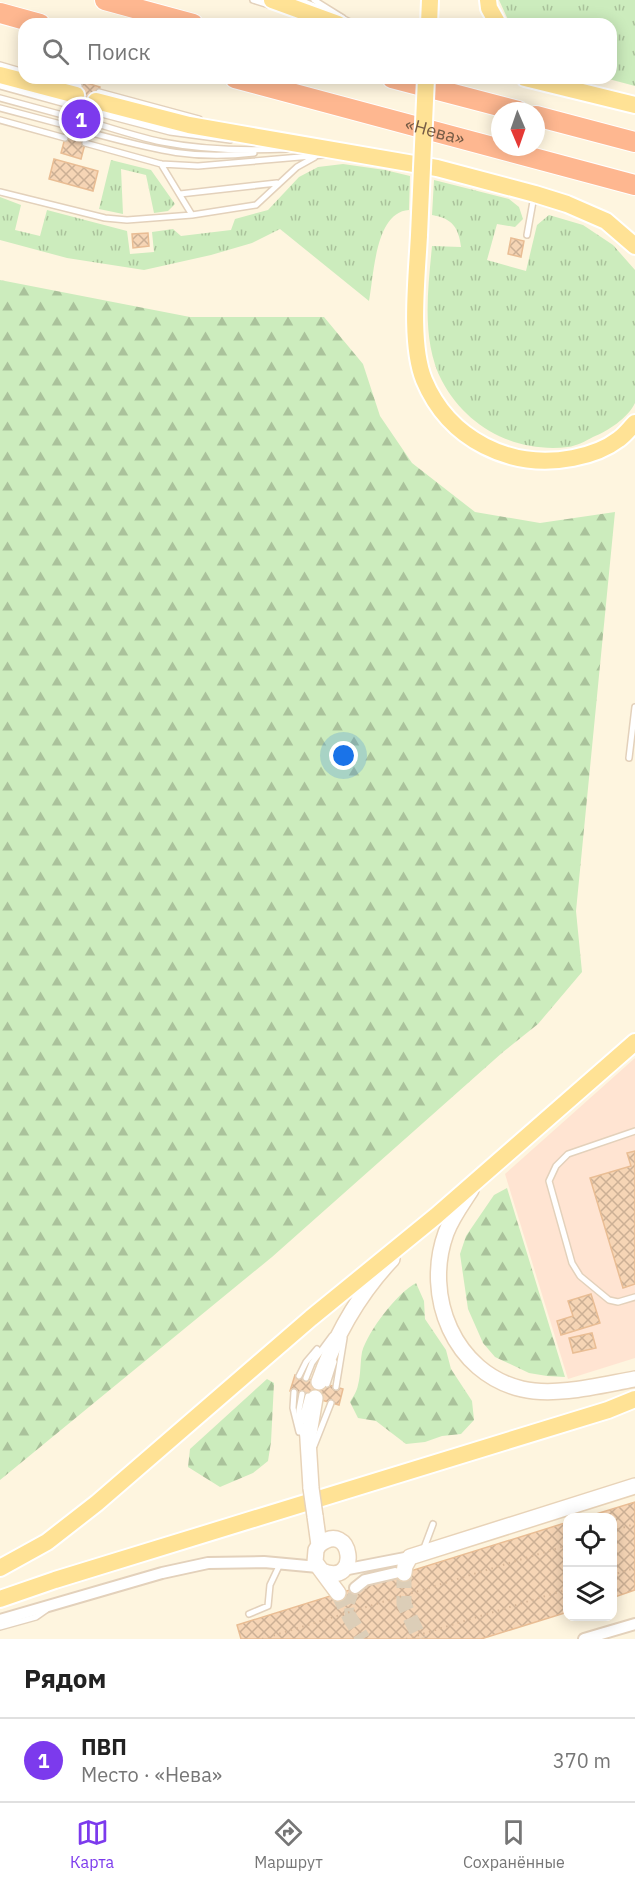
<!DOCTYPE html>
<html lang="ru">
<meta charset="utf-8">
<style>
:root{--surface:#fff;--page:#f6f6f6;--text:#222;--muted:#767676;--line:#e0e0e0;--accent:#7c3aed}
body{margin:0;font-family:"IBM Plex Sans",sans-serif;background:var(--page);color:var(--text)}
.controls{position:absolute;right:18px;bottom:18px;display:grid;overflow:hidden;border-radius:12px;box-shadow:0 3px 15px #0003}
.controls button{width:54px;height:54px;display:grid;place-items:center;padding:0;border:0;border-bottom:2px solid var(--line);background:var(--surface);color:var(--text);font:30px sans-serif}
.compass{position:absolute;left:491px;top:102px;width:54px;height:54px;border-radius:50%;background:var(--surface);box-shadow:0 3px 15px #0003;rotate:178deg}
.you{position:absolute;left:344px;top:756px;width:21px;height:21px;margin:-15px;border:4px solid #fff;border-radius:50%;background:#1a73e8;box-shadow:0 0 0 9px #1a73e833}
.badge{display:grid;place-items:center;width:39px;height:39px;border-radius:50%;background:var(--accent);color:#fff;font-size:20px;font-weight:700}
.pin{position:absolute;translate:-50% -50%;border:3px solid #fff;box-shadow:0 2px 6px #0006}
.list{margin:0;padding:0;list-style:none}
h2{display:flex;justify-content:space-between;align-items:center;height:78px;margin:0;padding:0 24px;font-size:26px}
h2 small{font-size:20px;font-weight:400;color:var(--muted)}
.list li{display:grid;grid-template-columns:39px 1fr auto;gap:18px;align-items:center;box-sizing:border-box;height:84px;padding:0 24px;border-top:2px solid var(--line)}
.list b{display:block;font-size:22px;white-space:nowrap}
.list p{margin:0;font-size:20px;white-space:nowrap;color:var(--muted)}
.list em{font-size:20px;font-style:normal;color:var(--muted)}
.icon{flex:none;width:33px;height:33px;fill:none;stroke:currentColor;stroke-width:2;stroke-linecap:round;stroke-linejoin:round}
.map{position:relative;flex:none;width:635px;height:1639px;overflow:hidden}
.search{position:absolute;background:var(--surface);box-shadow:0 3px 15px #0003;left:18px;right:18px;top:18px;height:66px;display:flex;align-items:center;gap:15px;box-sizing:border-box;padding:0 21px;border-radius:18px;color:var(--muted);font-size:22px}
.sheet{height:162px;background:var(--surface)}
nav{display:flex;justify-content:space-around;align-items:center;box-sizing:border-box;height:84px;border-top:2px solid var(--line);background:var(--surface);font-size:16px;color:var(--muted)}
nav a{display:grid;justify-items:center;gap:3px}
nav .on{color:var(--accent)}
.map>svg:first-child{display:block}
.commercial{fill:#ffe4d2}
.grass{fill:url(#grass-tufts)}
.forest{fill:url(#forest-firs)}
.building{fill:url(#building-cross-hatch);stroke:#e9bd94;stroke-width:1.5}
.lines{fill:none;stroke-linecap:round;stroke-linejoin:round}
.street-tunnel{stroke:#dcceb8;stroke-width:10;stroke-dasharray:10 5;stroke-linecap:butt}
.secondary-tunnel{stroke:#dcceb8;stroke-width:15;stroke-dasharray:15 8;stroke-linecap:butt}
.lane-casing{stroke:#e3d1bb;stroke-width:8}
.street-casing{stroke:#e3d1bb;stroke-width:14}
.secondary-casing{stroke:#e8d3b8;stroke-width:18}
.primary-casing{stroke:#fff;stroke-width:20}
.highway-casing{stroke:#fff;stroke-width:22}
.path{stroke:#dab898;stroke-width:2;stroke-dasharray:1.5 4.5;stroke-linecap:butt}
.lane{stroke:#fff;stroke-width:5}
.street{stroke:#fff;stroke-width:10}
.secondary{stroke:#fff;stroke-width:15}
.primary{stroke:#ffe295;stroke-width:16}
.highway{stroke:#feb790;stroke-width:20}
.secondary-bridge-casing{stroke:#e8d3b8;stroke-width:18;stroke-linecap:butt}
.primary-bridge-casing{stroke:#fff;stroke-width:20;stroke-linecap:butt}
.secondary-bridge{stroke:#fff;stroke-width:15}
.primary-bridge{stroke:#ffe295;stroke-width:16}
.labels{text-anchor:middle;stroke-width:5;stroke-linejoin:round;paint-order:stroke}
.street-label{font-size:18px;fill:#765b45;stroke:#fff8e7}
</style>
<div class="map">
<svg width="635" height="1639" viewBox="0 0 635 1639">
<defs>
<pattern id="grass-tufts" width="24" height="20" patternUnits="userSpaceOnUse" patternTransform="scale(1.5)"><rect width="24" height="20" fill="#ccecbd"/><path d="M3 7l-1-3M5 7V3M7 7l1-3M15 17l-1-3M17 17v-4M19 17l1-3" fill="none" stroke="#aac29b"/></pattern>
<pattern id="forest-firs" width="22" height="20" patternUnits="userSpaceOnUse" patternTransform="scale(1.5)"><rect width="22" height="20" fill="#ccecbd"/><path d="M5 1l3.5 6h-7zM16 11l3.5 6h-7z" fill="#aac29b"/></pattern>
<pattern id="building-cross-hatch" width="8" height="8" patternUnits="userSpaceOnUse" patternTransform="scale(1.5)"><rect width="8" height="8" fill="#f6d5b5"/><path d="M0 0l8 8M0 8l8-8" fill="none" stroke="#ccb095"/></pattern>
</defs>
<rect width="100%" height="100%" fill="#fef5df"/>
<path class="commercial" d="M635,1058V1358L568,1379L505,1174Z"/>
<path class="grass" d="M499,0H635V86L605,78H611V24H510Z
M111,160L151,170L175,204L168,211L154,213L146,175L121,169L123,214L99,209Z
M343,164L385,170L410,176L409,210C375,212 374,275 369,301L280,229L252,243L211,255L144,270L67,258L0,240V197L21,205L15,230L40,236L47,210L127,231L130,254L154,252L152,232L173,229L181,236L231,230L235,219L268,210L299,177L318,167Z
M434,180L509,199L519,207L523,219L515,227L497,224L487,260L526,271L537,225L549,215L583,225L613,245L635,270V403C628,418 608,431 593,437C586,441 576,446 568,447C516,453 467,428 442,381C421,341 428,289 432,246L461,247C459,228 452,218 432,215Z"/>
<path class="forest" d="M0,280L190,317H324L363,364L380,416L412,463L475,512L540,523L615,512L576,911L582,972L538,1024L503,1052L272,1257L0,1480Z
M507,1188L565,1377L547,1376L529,1373L495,1357L483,1343L468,1309L460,1254L466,1236L494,1195Z
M416,1283L424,1301L425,1319L446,1350L451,1369L472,1401L474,1420L461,1434L442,1436L425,1442L406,1444L376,1421L358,1418L350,1402C353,1397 357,1391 358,1385C361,1374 360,1363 362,1352C368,1331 397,1293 416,1283Z
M267,1379L274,1383L271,1442L268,1461L253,1473L220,1487L188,1467L190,1449Z"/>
<path class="building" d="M80,81L100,87L81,159L61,153Z
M54,159L98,171L93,191L49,179Z
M148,233L149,246L133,248L132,234Z
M511,238L524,241L521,257L508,254Z
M635,1151V1284L623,1288L590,1178L631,1166L627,1153Z
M591,1294L600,1323L561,1335L557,1321L573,1316L568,1301Z
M592,1333L596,1348L573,1353L569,1338Z
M295,1375L343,1389L339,1405L290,1391Z
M635,1502V1590L612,1598V1518H583Z
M568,1522V1612L481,1639H241L237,1625Z"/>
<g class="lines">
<path class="street-tunnel" d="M350,1618L349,1606L355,1588"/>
<path class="secondary-tunnel" d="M404,1573V1604L420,1639
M338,1593L350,1618L363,1639"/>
<defs>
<path id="lane" d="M253,0L269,5
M300,0L331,13
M314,0L343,18
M340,17L354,24
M0,65L24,72
M48,78L79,86
M0,86L73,106
M99,92L199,119
M0,98L70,117
M0,108L68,126
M94,112L170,132L230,140
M0,120L65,138
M91,122C114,129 138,137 162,142C203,150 245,151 287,149
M88,132C149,148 190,161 254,153
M85,143L161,164L198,166L323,155
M161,164L192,215L256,205L297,167L315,157
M0,192L105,218L127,220L192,215
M180,194L277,183
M527,235L534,196
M629,758L635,707
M635,1131L568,1154L556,1166L549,1181L572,1263L580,1276L609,1300L618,1302L635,1297
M299,1376L306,1362L317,1349
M306,1378L312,1363L332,1336
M327,1384L334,1362
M336,1387L344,1338
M294,1392L293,1408L299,1432
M302,1394L299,1410L303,1438
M305,1421L304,1411L308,1396
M314,1446L331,1403
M424,1548L433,1524
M249,1614L268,1606L270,1585L280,1564
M0,1627L36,1617L46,1610"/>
<path id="street" d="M343,1570L410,1557
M355,1588L365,1580L395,1573
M0,1620L162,1573L208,1563L264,1562L318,1567
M584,1639L635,1624"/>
<path id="secondary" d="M471,1190C462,1204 452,1217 446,1233C423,1296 454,1373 522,1389C556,1397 601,1385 635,1379
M319,1382C335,1336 358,1295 392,1259
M311,1488L308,1440L315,1398
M315,1516L319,1545L316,1550L315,1562L338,1593
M319,1545C352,1518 362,1588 322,1571
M404,1573L405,1566L410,1557L635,1486"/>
<path id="primary" d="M272,0L338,24
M488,0L489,8L498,24
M429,24L430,0
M0,75L76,95
M525,78L635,105
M96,101L189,125L437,168L535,194L567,204L606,221L635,246
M419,235C417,276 409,343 424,380C449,440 511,470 573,458C589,455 606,449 619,439C625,435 630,428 635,423
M0,1568L47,1542L97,1503L311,1318L436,1216L635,1042
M0,1599L55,1580L608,1410L635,1399"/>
<g id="highway">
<path d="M105,0L193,24"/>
<path d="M0,13L40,24"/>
<path id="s1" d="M235,78L635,185"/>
<path d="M392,78L518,111"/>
<path d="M536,116L635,142"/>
</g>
</defs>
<use href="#lane" class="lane-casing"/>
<use href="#street" class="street-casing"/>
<use href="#secondary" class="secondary-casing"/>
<use href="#primary" class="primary-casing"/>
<use href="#highway" class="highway-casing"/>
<path class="path" d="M612,1531L635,1524
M612,1575L635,1568
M262,1639L568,1545
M406,1639L568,1589"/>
<use href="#lane" class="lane"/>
<use href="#street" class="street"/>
<use href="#secondary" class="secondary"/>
<use href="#primary" class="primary"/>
<use href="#highway" class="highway"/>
<defs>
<path id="secondary-bridge" d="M311,1488L315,1516"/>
<path id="primary-bridge" d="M419,235L426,78"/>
</defs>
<use href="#secondary-bridge" class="secondary-bridge-casing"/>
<use href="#primary-bridge" class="primary-bridge-casing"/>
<use href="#secondary-bridge" class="secondary-bridge"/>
<use href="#primary-bridge" class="primary-bridge"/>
</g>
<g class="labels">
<g class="street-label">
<text dy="6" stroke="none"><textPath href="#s1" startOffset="207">«Нева»</textPath></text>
</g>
</g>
</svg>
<div class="controls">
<button><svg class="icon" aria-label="locate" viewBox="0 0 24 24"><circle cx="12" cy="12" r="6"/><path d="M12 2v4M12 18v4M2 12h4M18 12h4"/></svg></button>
<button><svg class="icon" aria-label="layers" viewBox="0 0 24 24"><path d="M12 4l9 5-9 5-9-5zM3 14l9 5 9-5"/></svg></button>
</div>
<svg class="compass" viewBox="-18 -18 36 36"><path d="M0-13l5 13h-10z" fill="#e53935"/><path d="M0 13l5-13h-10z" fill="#767676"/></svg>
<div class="you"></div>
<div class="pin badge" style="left:81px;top:119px">1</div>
<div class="search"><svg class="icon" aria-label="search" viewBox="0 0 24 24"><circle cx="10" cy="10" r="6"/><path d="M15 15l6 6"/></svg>Поиск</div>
</div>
<section class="sheet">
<h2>Рядом<small></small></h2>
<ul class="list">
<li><span class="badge">1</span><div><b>ПВП</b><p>Место · «Нева»</p></div><em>370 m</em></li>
</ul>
</section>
<nav>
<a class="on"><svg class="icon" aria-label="map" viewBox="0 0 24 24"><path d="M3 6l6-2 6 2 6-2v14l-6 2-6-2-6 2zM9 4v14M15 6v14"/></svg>Карта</a>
<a><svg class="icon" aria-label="directions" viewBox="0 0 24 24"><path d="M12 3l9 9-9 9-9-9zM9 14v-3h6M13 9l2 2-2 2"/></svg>Маршрут</a>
<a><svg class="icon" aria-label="saved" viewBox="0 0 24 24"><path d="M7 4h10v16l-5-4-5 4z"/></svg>Сохранённые</a>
</nav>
